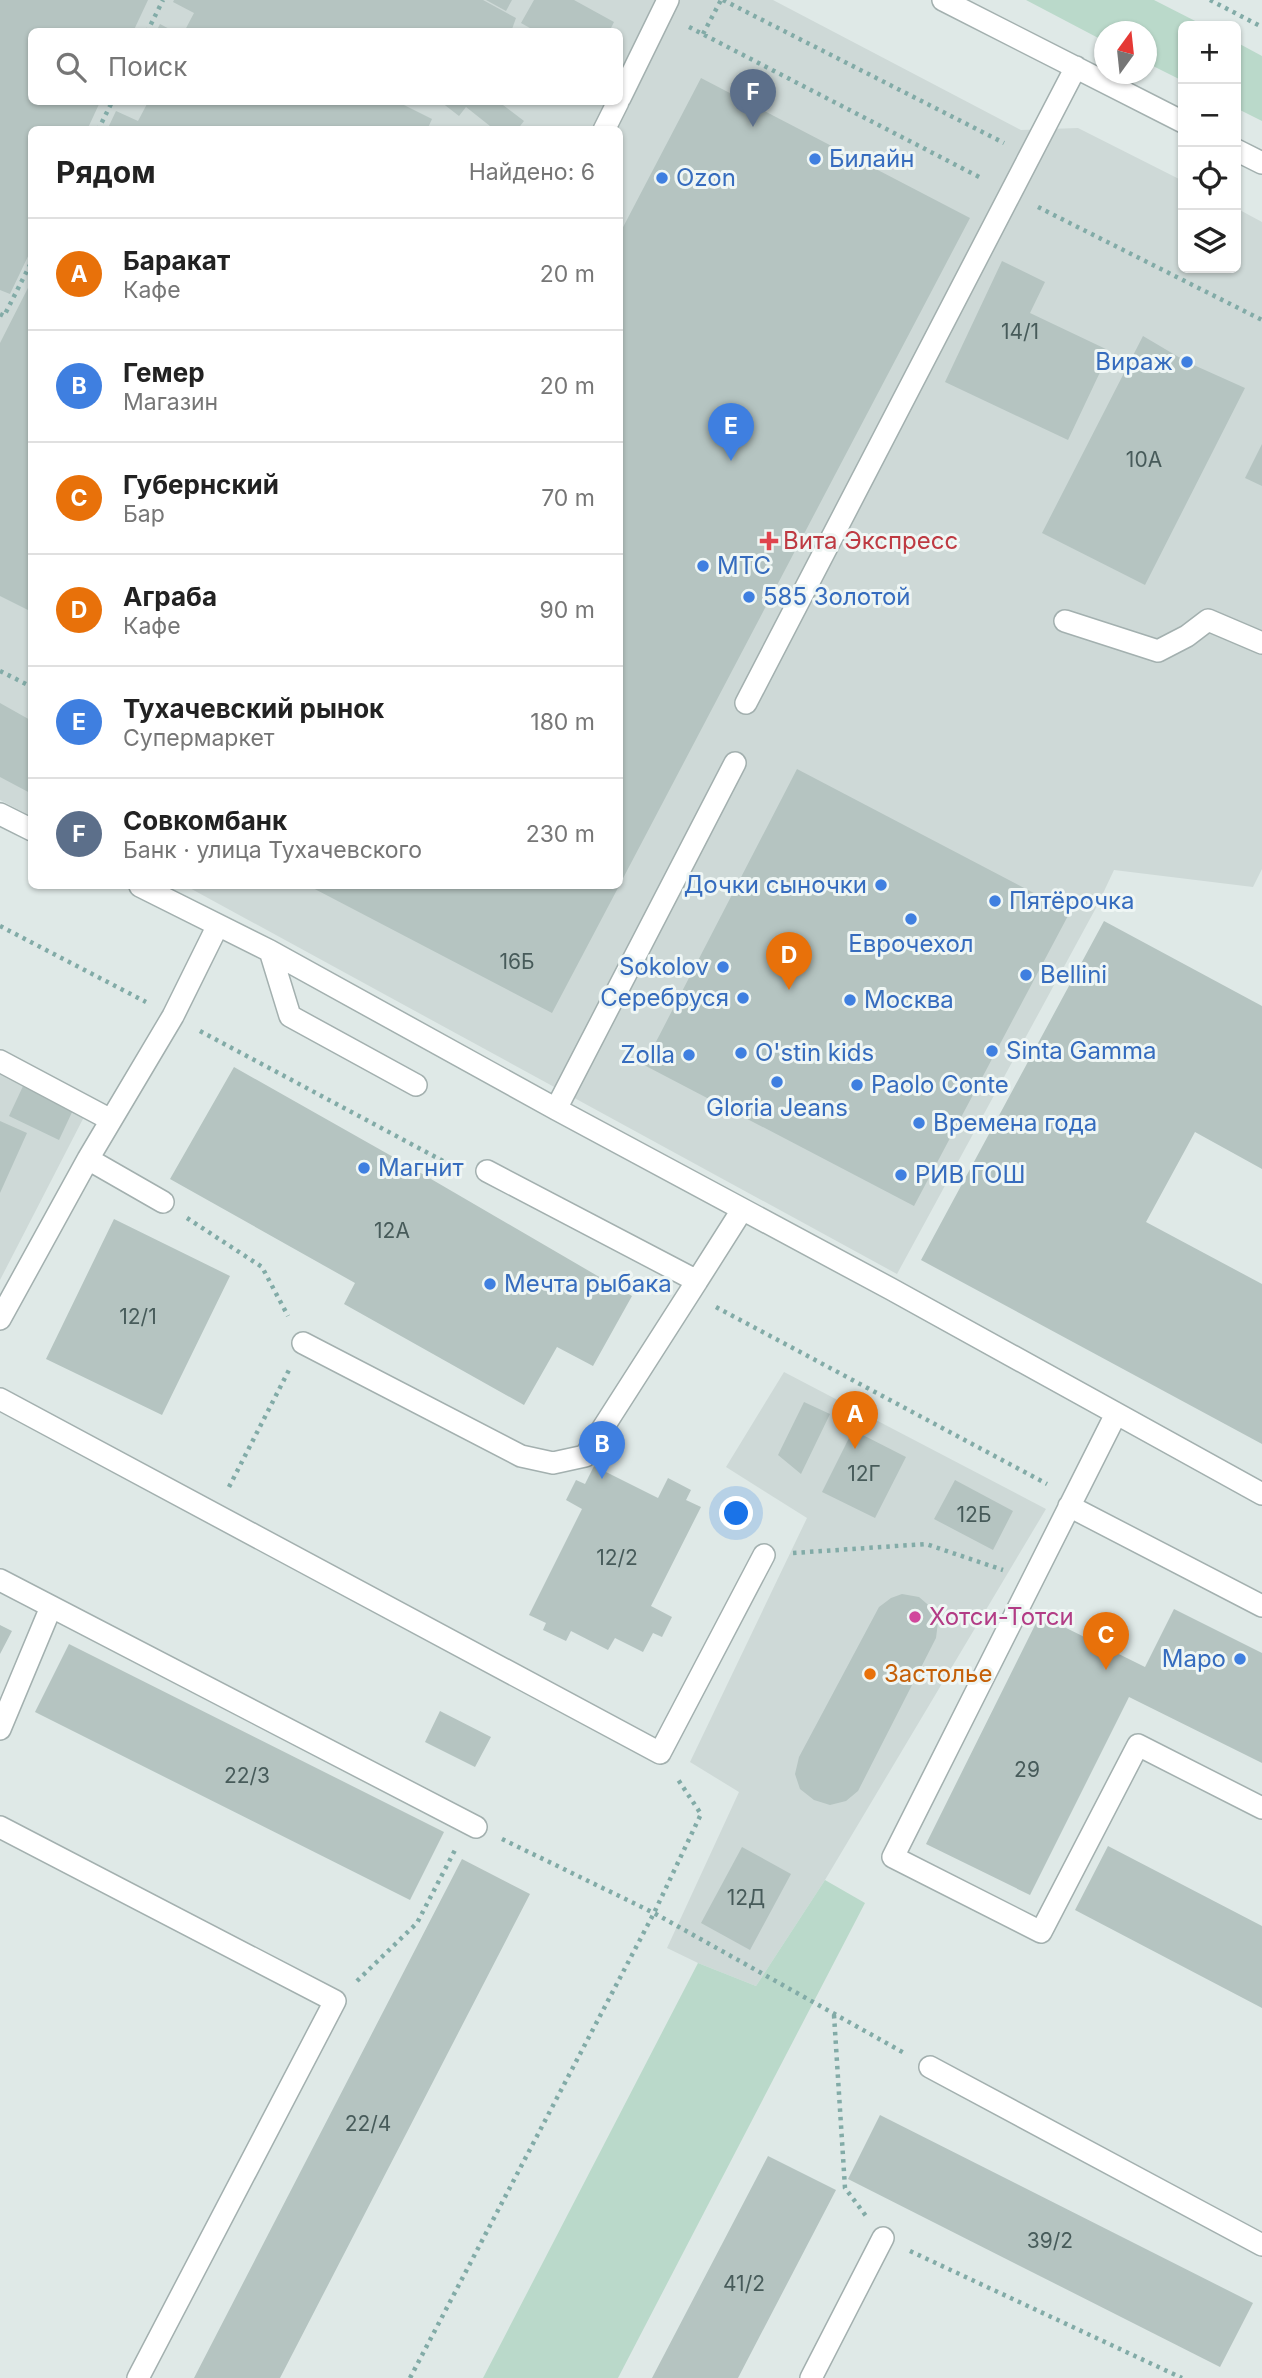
<!DOCTYPE html>
<html lang="ru">
<meta charset="utf-8">
<style>
:root{--surface:#fff;--page:#f6f6f6;--text:#222;--muted:#767676;--line:#e0e0e0;--accent:#2563eb}
body{margin:0;font-family:Inter,sans-serif;background:var(--page);color:var(--text)}
.controls{position:absolute;right:21px;top:21px;display:grid;overflow:hidden;border-radius:10px;box-shadow:0 2px 5px #0004}
.controls button{width:63px;height:63px;display:grid;place-items:center;padding:0;border:0;border-bottom:2px solid var(--line);background:var(--surface);color:var(--text);font:35px sans-serif}
.compass{position:absolute;left:1094px;top:21px;width:63px;height:63px;border-radius:50%;background:var(--surface);box-shadow:0 2px 5px #0004;rotate:15deg}
.you{position:absolute;left:737px;top:1514px;width:24px;height:24px;margin:-18px;border:5px solid #fff;border-radius:50%;background:#1a73e8;box-shadow:0 0 0 10px #1a73e833}
.badge{display:grid;place-items:center;width:46px;height:46px;border-radius:50%;background:var(--accent);color:#fff;font-size:23px;font-weight:700}
.pin{position:absolute;translate:-50% -58px;filter:drop-shadow(0 2px 4px #0008)}
.pin::after{content:'';position:absolute;top:37px;width:24px;height:21px;background:inherit;clip-path:polygon(0 0,100% 0,50% 100%)}
.list{margin:0;padding:0;list-style:none}
h2{display:flex;justify-content:space-between;align-items:center;height:91px;margin:0;padding:0 28px;font-size:30px}
h2 small{font-size:23px;font-weight:400;color:var(--muted)}
.list li{display:grid;grid-template-columns:46px 1fr auto;gap:21px;align-items:center;box-sizing:border-box;height:112px;padding:0 28px;border-top:2px solid var(--line)}
.list b{display:block;font-size:26px;white-space:nowrap}
.list p{margin:0;font-size:23px;white-space:nowrap;color:var(--muted)}
.list em{font-size:23px;font-style:normal;color:var(--muted)}
.icon{flex:none;width:38px;height:38px;fill:none;stroke:currentColor;stroke-width:2;stroke-linecap:round;stroke-linejoin:round}
.map{position:relative;flex:none;width:1262px;height:2378px;overflow:hidden}
.search{position:absolute;background:var(--surface);box-shadow:0 2px 5px #0004;left:28px;top:28px;width:595px;height:77px;display:flex;align-items:center;gap:18px;box-sizing:border-box;padding:0 24px;border-radius:10px;color:var(--muted);font-size:26px}
.panel{position:absolute;background:var(--surface);box-shadow:0 2px 5px #0004;left:28px;top:126px;width:595px;height:763px;border-radius:10px}
.map>svg:first-child{display:block}
.built{fill:#ced9d7;fill-rule:evenodd}
.green{fill:#bad9ca}
.building{fill:#b5c4c1}
.lines{fill:none;stroke-linecap:round;stroke-linejoin:round}
.minor-casing{stroke:#a3b0af;stroke-width:24}
.path{stroke:#82aba7;stroke-width:4.5;stroke-dasharray:3.5 5;stroke-linecap:butt}
.minor{stroke:#fff;stroke-width:21}
.shop-dot{fill:#3f7fe0;stroke:#eff6f4;stroke-width:2.5}
.health-dot{fill:#e0444e;stroke:#eff6f4;stroke-width:2.5}
.hotel-dot{fill:#d1479c;stroke:#eff6f4;stroke-width:2.5}
.food-dot{fill:#e8710a;stroke:#eff6f4;stroke-width:2.5}
.labels{text-anchor:middle;stroke-width:6;stroke-linejoin:round;paint-order:stroke}
.number-label{font-size:21px;fill:#475b5a}
.shop-label{font-size:24px;fill:#366cbe;stroke:#eff6f4;text-anchor:start}
.health-label{font-size:24px;fill:#be3a42;stroke:#eff6f4;text-anchor:start}
.hotel-label{font-size:24px;fill:#b23c85;stroke:#eff6f4;text-anchor:start}
.food-label{font-size:24px;fill:#c56008;stroke:#eff6f4;text-anchor:start}
</style>
<div class="map">
<svg width="1262" height="2378" viewBox="0 0 1262 2378">
<rect width="100%" height="100%" fill="#dfe9e7"/>
<path class="built" d="M0,0H773L1021,130L1078,128L1183,181V268H1236V208L1262,222V869L1253,887L1114,870L1097,906L897,1274L186,886H620V130H32L31,816L0,800ZM32,32H620V102H32Z
M0,1071L85,1115L0,1280Z
M784,1372L1046,1509L825,1880L756,1986L698,1963L667,1948L739,1792L690,1762L807,1518L726,1467Z"/>
<path class="green" d="M1026,0H1154L1205,26H1183V81L1147,63L1146,32H1104V41Z
M1236,42L1262,56V121L1236,108Z
M825,1880L865,1903L618,2378H483L698,1963L756,1986Z"/>
<path class="building" d="M0,0H148L133,32H32V102H100L87,130H32V248L10,294L0,290Z
M174,0H483L516,18L511,32H184L194,13L173,2Z
M486,0H512L506,11Z
M534,0H574L614,22L609,32H537L521,23Z
M160,24L175,32H156Z
M701,78L970,218L620,884V233Z
M148,102H398L432,119L427,130H107L116,111L138,121Z
M441,102H499L524,121L517,130H495L466,107L459,116Z
M1002,261L1045,282L1030,313L1110,351L1068,440L945,382Z
M32,280V612L0,596V343Z
M1143,336L1187,362L1245,388L1145,585L1042,533Z
M1262,444V486L1245,478Z
M0,703L32,721V794L0,777Z
M797,769L1070,912L914,1206L644,1065Z
M309,886H619L552,1013Z
M1104,921L1262,1006V1169L1195,1132L1146,1222L1262,1284V1444L921,1260Z
M234,1067L395,1158L632,1296L593,1366L557,1347L524,1405L344,1304L355,1283L170,1179Z
M24,1084L74,1108L59,1140L9,1116Z
M0,1121L27,1133L0,1193Z
M114,1219L230,1276L162,1415L46,1359Z
M804,1402L830,1414L801,1474L778,1455Z
M853,1430L906,1457L875,1518L822,1492Z
M594,1466L658,1498L668,1478L691,1490L686,1500L701,1507L651,1606L672,1617L662,1637L653,1633L643,1652L615,1638L608,1650L571,1631L566,1641L543,1630L546,1623L529,1615L582,1509L566,1500L576,1480L585,1484Z
M955,1480L1013,1511L993,1550L934,1519Z
M902,1594L919,1597L933,1609L938,1622L936,1638L858,1791L846,1801L830,1805L814,1800L800,1789L795,1774L799,1757L879,1607L891,1598Z
M1174,1609L1262,1653V1763L1129,1697L1030,1895L926,1844L1040,1615L1145,1667Z
M0,1625L12,1631L0,1654Z
M69,1644L444,1832L410,1900L35,1712Z
M440,1711L491,1737L475,1767L425,1742Z
M1108,1846L1262,1926V2008L1075,1910Z
M742,1847L791,1874L750,1950L701,1923Z
M462,1859L530,1894L280,2378H194Z
M880,2115L1253,2303L1220,2367L848,2179Z
M768,2156L836,2190L738,2378H652Z"/>
<g class="lines">
<defs>
<path id="minor" d="M943,0L1183,122
M620,98L668,0
M604,130L618,102
M1236,150L1262,163
M1065,621L1158,651L1187,636L1208,620L1262,643
M746,703L1076,67
M0,814L32,830
M140,886L270,951L556,1109L891,1289L1262,1494
M270,951L290,1016L416,1085
M0,1061L111,1120
M556,1109L735,763
M88,1159L163,1202
M487,1171L697,1281L742,1210
M0,1319L88,1159L173,1016L218,925
M303,1343L521,1456L553,1463L585,1456L697,1281
M0,1399L660,1753L764,1555
M1116,1414L893,1857L1041,1932L1138,1745L1262,1808
M1069,1506L1262,1606
M0,1580L476,1827
M0,1729L51,1607
M0,1827L335,2001L138,2378
M930,2067L1262,2245
M811,2378L883,2238"/>
</defs>
<use href="#minor" class="minor-casing"/>
<path class="path" d="M723,0L1004,143
M1210,0L1262,27
M689,27L983,179
M147,32L163,0
M703,34L721,0
M98,130L112,102
M1038,207L1262,320
M0,314L4,316L32,261
M0,671L26,684
M0,926L146,1002
M200,1031L458,1169
M187,1218L262,1267L288,1316
M716,1307L1047,1484
M229,1487L289,1370
M793,1553L926,1544L1003,1570
M502,1839L654,1913L906,2054
M357,1981L417,1923L455,1850
M834,2015L845,2188L866,2216
M910,2251L1182,2378
M410,2378L654,1913L701,1814L677,1778"/>
<use href="#minor" class="minor"/>
</g>
<g class="shop-dot">
<circle cx="815" cy="159" r="7"/>
<circle cx="662" cy="178" r="7"/>
<circle cx="1187" cy="362" r="7"/>
<circle cx="703" cy="566" r="7"/>
<circle cx="749" cy="597" r="7"/>
<circle cx="881" cy="885" r="7"/>
<circle cx="995" cy="901" r="7"/>
<circle cx="911" cy="919" r="7"/>
<circle cx="723" cy="967" r="7"/>
<circle cx="1026" cy="975" r="7"/>
<circle cx="743" cy="998" r="7"/>
<circle cx="850" cy="1000" r="7"/>
<circle cx="992" cy="1051" r="7"/>
<circle cx="741" cy="1053" r="7"/>
<circle cx="689" cy="1055" r="7"/>
<circle cx="777" cy="1082" r="7"/>
<circle cx="857" cy="1085" r="7"/>
<circle cx="919" cy="1123" r="7"/>
<circle cx="364" cy="1168" r="7"/>
<circle cx="901" cy="1175" r="7"/>
<circle cx="490" cy="1284" r="7"/>
<circle cx="1240" cy="1659" r="7"/>
</g>
<path class="health-dot" d="M765.5 530.5h7v7h7v7h-7v7h-7v-7h-7v-7h7z"/>
<circle class="hotel-dot" cx="915" cy="1617" r="7"/>
<circle class="food-dot" cx="870" cy="1674" r="7"/>
<g class="labels">
<g class="number-label">
<text x="1020" y="339">14/1</text>
<text x="1144" y="467">10А</text>
<text x="517" y="969">16Б</text>
<text x="392" y="1238">12А</text>
<text x="138" y="1324">12/1</text>
<text x="864" y="1481">12Г</text>
<text x="974" y="1522">12Б</text>
<text x="617" y="1565">12/2</text>
<text x="1027" y="1777">29</text>
<text x="247" y="1783">22/3</text>
<text x="746" y="1905">12Д</text>
<text x="368" y="2131">22/4</text>
<text x="1050" y="2248">39/2</text>
<text x="744" y="2291">41/2</text>
</g>
<g class="shop-label">
<text x="829" y="167">Билайн</text>
<text x="676" y="186">Ozon</text>
<text x="1173" y="370" text-anchor="end">Вираж</text>
<text x="717" y="574">МТС</text>
<text x="763" y="605">585 Золотой</text>
<text x="867" y="893" text-anchor="end">Дочки сыночки</text>
<text x="1009" y="909">Пятёрочка</text>
<text x="911" y="952" text-anchor="middle">Еврочехол</text>
<text x="709" y="975" text-anchor="end">Sokolov</text>
<text x="1040" y="983">Bellini</text>
<text x="729" y="1006" text-anchor="end">Серебруся</text>
<text x="864" y="1008">Москва</text>
<text x="1006" y="1059">Sinta Gamma</text>
<text x="755" y="1061">O'stin kids</text>
<text x="675" y="1063" text-anchor="end">Zolla</text>
<text x="871" y="1093">Paolo Conte</text>
<text x="777" y="1116" text-anchor="middle">Gloria Jeans</text>
<text x="933" y="1131">Времена года</text>
<text x="378" y="1176">Магнит</text>
<text x="915" y="1183">РИВ ГОШ</text>
<text x="504" y="1292">Мечта рыбака</text>
<text x="1226" y="1667" text-anchor="end">Маро</text>
</g>
<g class="health-label">
<text x="783" y="549">Вита Экспресс</text>
</g>
<g class="hotel-label">
<text x="929" y="1625">Хотси-Тотси</text>
</g>
<g class="food-label">
<text x="884" y="1682">Застолье</text>
</g>
</g>
</svg>
<div class="controls">
<button>+</button>
<button>−</button>
<button><svg class="icon" aria-label="locate" viewBox="0 0 24 24"><circle cx="12" cy="12" r="6"/><path d="M12 2v4M12 18v4M2 12h4M18 12h4"/></svg></button>
<button><svg class="icon" aria-label="layers" viewBox="0 0 24 24"><path d="M12 4l9 5-9 5-9-5zM3 14l9 5 9-5"/></svg></button>
</div>
<svg class="compass" viewBox="-18 -18 36 36"><path d="M0-13l5 13h-10z" fill="#e53935"/><path d="M0 13l5-13h-10z" fill="#767676"/></svg>
<div class="you"></div>
<div class="pin badge" style="left:855px;top:1449px;background:#e8710a">A</div>
<div class="pin badge" style="left:602px;top:1479px;background:#3f7fe0">B</div>
<div class="pin badge" style="left:1106px;top:1670px;background:#e8710a">C</div>
<div class="pin badge" style="left:789px;top:990px;background:#e8710a">D</div>
<div class="pin badge" style="left:731px;top:461px;background:#3f7fe0">E</div>
<div class="pin badge" style="left:753px;top:127px;background:#5c6f8a">F</div>
<div class="search"><svg class="icon" aria-label="search" viewBox="0 0 24 24"><circle cx="10" cy="10" r="6"/><path d="M15 15l6 6"/></svg>Поиск</div>
<section class="panel">
<h2>Рядом<small>Найдено: 6</small></h2>
<ul class="list">
<li><span class="badge" style="background:#e8710a">A</span><div><b>Баракат</b><p>Кафе</p></div><em>20 m</em></li>
<li><span class="badge" style="background:#3f7fe0">B</span><div><b>Гемер</b><p>Магазин</p></div><em>20 m</em></li>
<li><span class="badge" style="background:#e8710a">C</span><div><b>Губернский</b><p>Бар</p></div><em>70 m</em></li>
<li><span class="badge" style="background:#e8710a">D</span><div><b>Аграба</b><p>Кафе</p></div><em>90 m</em></li>
<li><span class="badge" style="background:#3f7fe0">E</span><div><b>Тухачевский рынок</b><p>Супермаркет</p></div><em>180 m</em></li>
<li><span class="badge" style="background:#5c6f8a">F</span><div><b>Совкомбанк</b><p>Банк · улица Тухачевского</p></div><em>230 m</em></li>
</ul>
</section>
</div>
